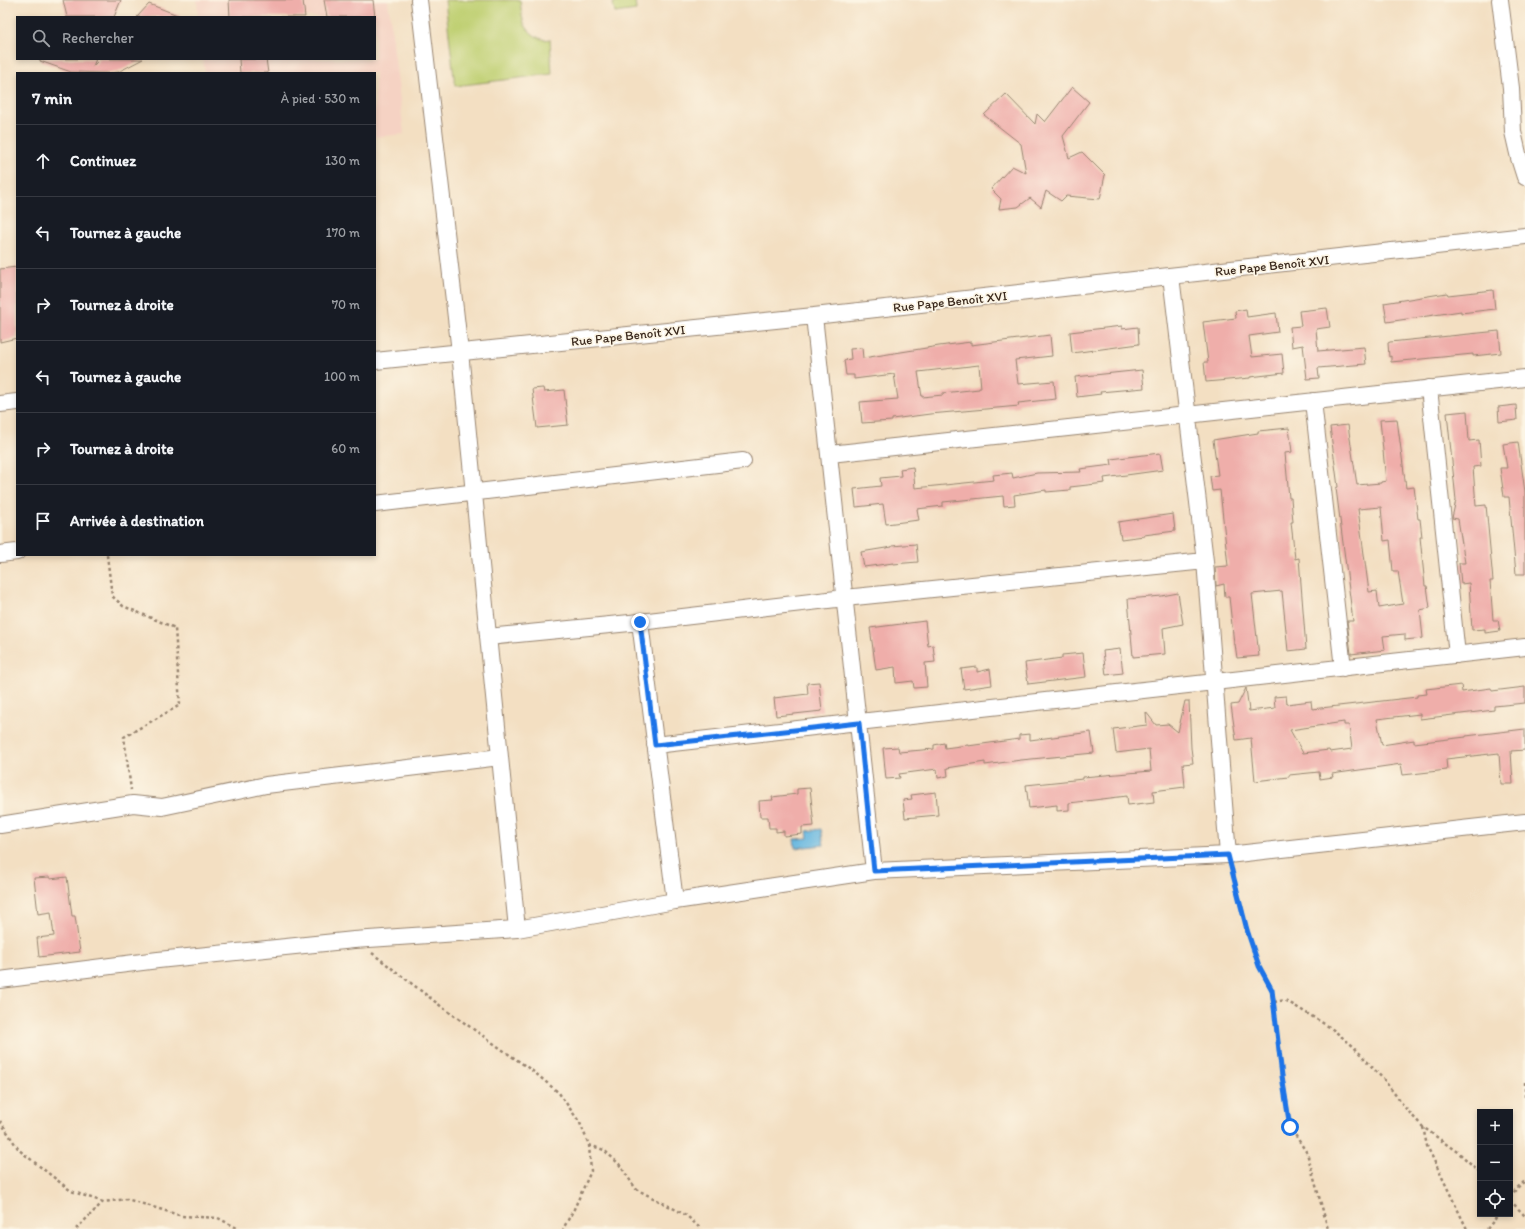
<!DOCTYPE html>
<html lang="fr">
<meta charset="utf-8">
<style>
:root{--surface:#171b24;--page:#20242c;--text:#f1f3f6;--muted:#9ea1a6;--line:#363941}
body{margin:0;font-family:Itim,sans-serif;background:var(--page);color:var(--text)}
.controls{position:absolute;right:12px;bottom:12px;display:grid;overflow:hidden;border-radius:0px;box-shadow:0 2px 6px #0003}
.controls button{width:36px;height:36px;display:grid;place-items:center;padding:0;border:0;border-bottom:1px solid var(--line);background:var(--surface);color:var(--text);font:20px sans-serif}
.stop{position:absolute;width:12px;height:12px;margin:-9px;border:3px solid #1a73e8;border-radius:50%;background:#fff}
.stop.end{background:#1a73e8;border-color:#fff;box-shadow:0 1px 4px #0008}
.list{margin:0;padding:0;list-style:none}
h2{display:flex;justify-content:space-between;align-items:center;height:52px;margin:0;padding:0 16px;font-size:17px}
h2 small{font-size:13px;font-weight:400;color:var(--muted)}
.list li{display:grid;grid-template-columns:26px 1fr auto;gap:12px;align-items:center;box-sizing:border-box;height:72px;padding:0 16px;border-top:1px solid var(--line)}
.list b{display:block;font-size:15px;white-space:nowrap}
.list em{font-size:13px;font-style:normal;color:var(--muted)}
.icon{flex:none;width:22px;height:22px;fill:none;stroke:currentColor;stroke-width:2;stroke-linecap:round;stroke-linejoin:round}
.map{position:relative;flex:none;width:1525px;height:1229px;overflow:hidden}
.search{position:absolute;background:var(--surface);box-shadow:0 2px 6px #0003;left:16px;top:16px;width:360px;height:44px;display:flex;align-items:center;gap:10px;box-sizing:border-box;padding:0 14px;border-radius:0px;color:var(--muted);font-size:15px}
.panel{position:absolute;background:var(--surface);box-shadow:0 2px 6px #0003;left:16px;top:72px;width:360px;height:484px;border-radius:0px}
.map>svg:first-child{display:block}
.built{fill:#f5d2c3}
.green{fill:#c0d073;stroke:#7e7d48}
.water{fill:#64b6e0;stroke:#50707f}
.building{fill:#efaeaa;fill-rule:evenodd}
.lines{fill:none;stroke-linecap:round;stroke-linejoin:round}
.street-casing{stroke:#978470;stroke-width:18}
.path{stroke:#978470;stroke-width:2.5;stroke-dasharray:3 3;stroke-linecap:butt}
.street{stroke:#fff;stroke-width:16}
.route{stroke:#1a73e8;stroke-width:5}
.labels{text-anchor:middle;stroke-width:3.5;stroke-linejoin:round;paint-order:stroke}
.street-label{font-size:13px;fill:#3b2a1e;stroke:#fcf5e5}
</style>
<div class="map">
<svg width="1525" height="1229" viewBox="0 0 1525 1229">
<rect width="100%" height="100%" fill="#fcf5e5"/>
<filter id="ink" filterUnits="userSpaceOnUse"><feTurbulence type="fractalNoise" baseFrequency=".025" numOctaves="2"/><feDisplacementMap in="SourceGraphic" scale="8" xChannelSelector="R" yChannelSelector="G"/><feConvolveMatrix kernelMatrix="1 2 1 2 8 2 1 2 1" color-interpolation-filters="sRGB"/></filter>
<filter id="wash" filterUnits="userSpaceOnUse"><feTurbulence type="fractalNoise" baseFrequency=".012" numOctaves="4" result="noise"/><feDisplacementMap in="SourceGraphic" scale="16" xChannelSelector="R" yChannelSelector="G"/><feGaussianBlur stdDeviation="0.9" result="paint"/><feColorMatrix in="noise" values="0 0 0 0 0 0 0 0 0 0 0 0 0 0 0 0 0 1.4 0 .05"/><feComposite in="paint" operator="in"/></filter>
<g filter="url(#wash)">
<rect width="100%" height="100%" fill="#f3dfc2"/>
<path class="built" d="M197,0H388L404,134L375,137V73H205L203,59H375V17H198Z"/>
<path class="green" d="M445,0H520C521,7 521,16 524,23C528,32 540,42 550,39L552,74L455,86Z
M621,0H635L636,10L615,13L613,3L620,1Z"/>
<path class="water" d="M821,829L824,845L795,848L794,839L808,838L807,831Z"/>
<g id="blocks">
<path class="building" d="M63,0H121L114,17H67Z
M229,0H303L305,17H230Z
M324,0H373L375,17H327Z
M149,4L180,16V17H137Z
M40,59H96L93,66L100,59H143L118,72L108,73L71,72L40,61Z
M239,59H266L268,73H240Z
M1072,87L1089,102L1063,136L1069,158L1082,152L1105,175L1100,199L1066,196L1061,201L1046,191L1041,207L1030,198L1018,207L999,209L1001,199L991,189L1012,166L1026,173L1021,144L984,115L1006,94L1035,124L1037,114L1045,122Z
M17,267V338L0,342V269Z
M1493,290L1495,309L1461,313V311L1387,322L1384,303L1447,293L1448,295Z
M1327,308L1330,327L1316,329L1318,351L1364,347L1366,364L1318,368L1319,378L1307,379L1303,345L1292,347L1290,327L1301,326L1299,311Z
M1246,309L1247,317L1276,313L1278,332L1249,336L1252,357L1282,354L1284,373L1250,377V378L1206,382L1204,362H1208L1203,322L1236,318L1235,311Z
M1122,326V329L1138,327L1139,344L1072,353L1070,332Z
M1499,331L1501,353L1473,356V354L1391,362V356L1389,357L1388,343L1390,342Z
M1050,335L1052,356L1015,360L1018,384L1054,381L1056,399L1018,403L1019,406L930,414L892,419V421L862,423L860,402L898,399L894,374L854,379V375H846L844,360L851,359L850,349L862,348L863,358L939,346L971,342V345ZM979,365L981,388H979V389L943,393V395L922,397L918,372Z
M1142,370L1144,388L1100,392L1101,394L1077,397L1075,377Z
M543,388L544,392L564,390L568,425L537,428L532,389Z
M1516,405L1517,420L1499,422L1498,407Z
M1467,411L1469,441L1479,440L1481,466L1473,467L1476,506L1486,505L1493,581H1490L1493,620H1498L1500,631L1485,633V629L1472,630L1469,583L1461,584L1459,563H1465L1458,519L1452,518L1456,500L1447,413Z
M1397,419L1406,488L1414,487L1418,519H1420L1422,537H1420L1425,586H1427L1430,608L1420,610L1423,638L1405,640V634L1383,636L1385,650L1351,654L1347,621H1353L1343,543L1336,488L1338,487L1330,427L1348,425L1357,485L1381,483V482L1386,481L1380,420ZM1381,507L1384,541L1390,540L1393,571H1398L1403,604L1379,608L1377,591L1369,592L1358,509Z
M1289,428L1292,452L1285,453L1289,498H1291L1293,522H1291L1295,559L1299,558L1306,649L1288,651L1282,591L1252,594L1259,656L1237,658L1235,644H1234L1229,597H1225L1224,584L1216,586L1215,567L1228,566L1220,490L1212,491L1210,476L1218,475L1213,440L1258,433V431Z
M1518,442L1525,492V574H1516L1509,497H1504L1500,468H1507L1503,444Z
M1160,453L1163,470L1104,478L1105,483L1070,487V490L1046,492V490L1014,495L1015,505L1004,506L1003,496L943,502V506L917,509L919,520L886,524L883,504L856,507L854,489L881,486L880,478L901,476L900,469L913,467L915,488L994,480L993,475L1012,473L1013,478L1037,473L1081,472L1080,469L1112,465L1111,459Z
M1173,514L1175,531L1144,535V536L1121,539L1118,522Z
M916,544L918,562L893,564V563L864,567L861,552L892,547V546Z
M1178,593L1183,624L1163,628L1165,654L1133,657L1128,599L1162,596Z
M925,621L928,646L933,645L935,662L925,663L927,687L914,688L913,681L896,683L895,667L876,670L870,628Z
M1120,649L1123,673L1106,675L1103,651Z
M1083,653L1086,677L1028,684L1025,663L1062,658V655Z
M977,667V672L990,669L992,685L964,689L961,669Z
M819,682L822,711L776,716L774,698L808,694L807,683Z
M1461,685L1462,692L1491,688L1492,691L1525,687V703L1494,706V710L1420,719V714L1377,719L1382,745L1414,740V743L1466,737V736L1525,729V750L1511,751L1513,784H1501L1499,753L1446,759L1447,770L1403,775L1401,764L1332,774L1333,777L1320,779L1319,772L1289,775V777L1255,781L1251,738L1236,740L1231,705L1238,704L1246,688L1249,711L1275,708L1274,697L1286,696L1287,704L1311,701L1312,709L1417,697V695L1427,694L1426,689ZM1344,722V725H1349L1352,749L1330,752L1329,750L1303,753L1290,730Z
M1185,701H1189L1191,748L1193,763L1183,764L1185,787L1153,791L1154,802L1128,805L1127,796L1069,803V810L1057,811V805L1029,808L1026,785L1083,779V777L1151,771L1149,749L1116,753L1113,729L1147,725L1146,712L1156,725L1168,724L1178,732Z
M1091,732L1094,753L1021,760L985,765V762L947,768L948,776L938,778L937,769L899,774L900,778L886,779L883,748L898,747L899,752L934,749V745L944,743L945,748L968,745V746L1019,739V735L1030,734V740Z
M810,788L814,826L802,827V834L784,836V831L776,832V828H769L768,817H760L759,801L773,800L772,797L797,794V789Z
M936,792L938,815L905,818L903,800L912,799L911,795Z
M50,877V879L67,877L72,916H75L80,952L39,957L37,938L54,936L51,912L38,914L34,878Z"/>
</g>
</g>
<g filter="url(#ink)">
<use href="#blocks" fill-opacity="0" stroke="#978470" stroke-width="1"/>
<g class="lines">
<defs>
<path id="street" d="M419,0L460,352L517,929
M1500,0L1511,88L1513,132L1519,158L1525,177
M1171,276L1205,561L1228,855
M814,316L874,871
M375,361L814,316L1525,236
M1429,388L1457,655
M1313,401L1343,668
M0,404L17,402
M830,454L1525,378
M375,504L743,461
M0,554L17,552
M640,622L675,901
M488,637L640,622L845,598L1205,561
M655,745L1525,647
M0,825L133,804L162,807L266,785L500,757
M0,980L158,960L354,940L517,929L675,901L874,871L1228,855L1525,822"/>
</defs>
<use href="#street" class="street-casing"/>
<path class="path" d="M107,555L112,596L123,606L175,628L180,705L124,737L131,790
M1232,869L1247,930L1259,966L1272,990L1282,1076L1290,1127L1307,1153L1328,1229
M372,953L442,1007L534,1072L559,1093L580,1123L589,1145L591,1171L574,1209L563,1229
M1274,1002L1285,1000L1331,1028L1353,1046L1384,1080L1407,1110L1423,1127L1460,1154L1480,1172
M1525,1082V1097
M0,1121L19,1150L71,1191L103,1202
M1423,1127L1427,1146L1467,1229
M589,1145L604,1150L619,1164L636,1189L686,1215L701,1229
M1510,1197L1517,1188L1525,1181
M1510,1200L1525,1216
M76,1229L103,1202L127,1199L182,1216L218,1218L239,1229
M1487,1229L1499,1214"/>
<use href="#street" class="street"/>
</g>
</g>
<g class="lines" filter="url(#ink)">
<path class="route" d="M640,622L655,745L859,723L874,871L1228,855L1247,930L1259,966L1272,990L1282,1076L1290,1127"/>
</g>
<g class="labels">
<g class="street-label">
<text transform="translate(1272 265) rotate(-6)" y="5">Rue Pape Benoît XVI</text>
<text transform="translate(950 301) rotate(-6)" y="5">Rue Pape Benoît XVI</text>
<text transform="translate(628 335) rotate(-6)" y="5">Rue Pape Benoît XVI</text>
</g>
</g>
</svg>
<div class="controls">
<button>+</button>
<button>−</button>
<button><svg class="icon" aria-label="locate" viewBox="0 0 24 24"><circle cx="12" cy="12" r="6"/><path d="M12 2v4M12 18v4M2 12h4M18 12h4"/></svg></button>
</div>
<div class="stop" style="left:1290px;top:1127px"></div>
<div class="stop end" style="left:640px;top:622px"></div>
<div class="search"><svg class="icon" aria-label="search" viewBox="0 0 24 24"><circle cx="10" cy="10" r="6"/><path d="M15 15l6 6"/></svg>Rechercher</div>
<section class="panel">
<h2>7 min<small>À pied · 530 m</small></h2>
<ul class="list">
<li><svg class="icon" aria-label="ahead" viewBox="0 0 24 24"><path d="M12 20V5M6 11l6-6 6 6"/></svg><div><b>Continuez</b></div><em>130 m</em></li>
<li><svg class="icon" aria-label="left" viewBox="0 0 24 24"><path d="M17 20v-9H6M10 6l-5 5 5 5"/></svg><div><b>Tournez à gauche</b></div><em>170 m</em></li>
<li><svg class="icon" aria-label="right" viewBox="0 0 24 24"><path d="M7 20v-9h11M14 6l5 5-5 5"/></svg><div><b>Tournez à droite</b></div><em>70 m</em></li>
<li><svg class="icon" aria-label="left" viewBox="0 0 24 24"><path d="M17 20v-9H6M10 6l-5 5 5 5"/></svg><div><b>Tournez à gauche</b></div><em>100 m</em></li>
<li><svg class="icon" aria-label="right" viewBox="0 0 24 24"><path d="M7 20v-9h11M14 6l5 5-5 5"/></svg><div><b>Tournez à droite</b></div><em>60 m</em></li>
<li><svg class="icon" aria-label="arrive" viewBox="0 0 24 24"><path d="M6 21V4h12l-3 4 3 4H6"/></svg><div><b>Arrivée à destination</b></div></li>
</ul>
</section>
</div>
